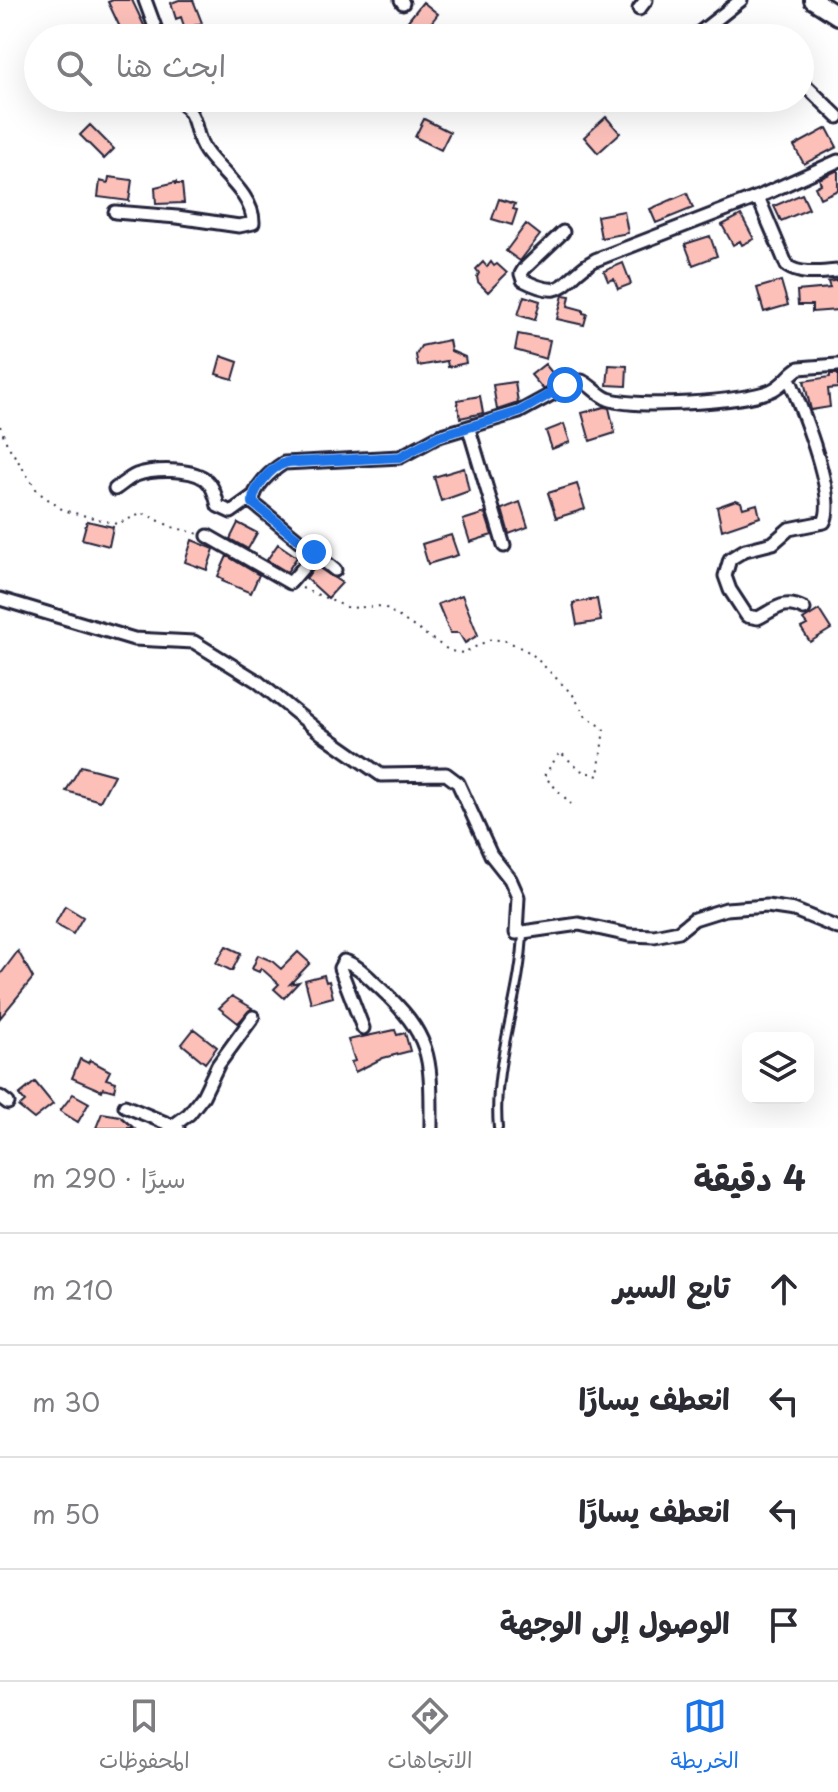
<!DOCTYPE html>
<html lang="ar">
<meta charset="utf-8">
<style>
:root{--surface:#fff;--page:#f7f7f7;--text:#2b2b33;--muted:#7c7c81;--line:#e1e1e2;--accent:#1a73e8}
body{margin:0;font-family:"Playpen Sans","Playpen Sans Arabic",sans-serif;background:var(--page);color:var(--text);direction:rtl}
.controls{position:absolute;right:24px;bottom:24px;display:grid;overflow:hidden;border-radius:16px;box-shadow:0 8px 32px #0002}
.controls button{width:72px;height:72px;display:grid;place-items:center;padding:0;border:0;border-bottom:2px solid var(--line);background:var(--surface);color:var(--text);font:40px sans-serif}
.stop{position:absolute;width:24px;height:24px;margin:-18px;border:6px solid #1a73e8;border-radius:50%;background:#fff}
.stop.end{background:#1a73e8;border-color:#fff;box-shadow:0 2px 8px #0008}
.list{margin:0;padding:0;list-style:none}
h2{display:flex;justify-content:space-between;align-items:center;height:104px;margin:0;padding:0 32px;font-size:34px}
h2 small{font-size:26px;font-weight:400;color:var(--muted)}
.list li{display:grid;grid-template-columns:52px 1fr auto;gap:24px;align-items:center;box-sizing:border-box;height:112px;padding:0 32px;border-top:2px solid var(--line)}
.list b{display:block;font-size:30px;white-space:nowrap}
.list em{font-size:26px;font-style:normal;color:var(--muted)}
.icon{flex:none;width:44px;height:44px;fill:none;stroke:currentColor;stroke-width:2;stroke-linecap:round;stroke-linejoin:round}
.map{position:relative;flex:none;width:838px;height:1128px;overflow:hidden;direction:ltr}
.search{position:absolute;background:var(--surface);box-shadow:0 8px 32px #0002;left:24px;right:24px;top:24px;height:88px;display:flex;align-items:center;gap:20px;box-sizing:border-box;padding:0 28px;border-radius:44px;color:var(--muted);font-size:30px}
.sheet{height:552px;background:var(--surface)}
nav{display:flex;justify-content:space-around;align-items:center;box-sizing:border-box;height:112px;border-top:2px solid var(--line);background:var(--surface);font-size:22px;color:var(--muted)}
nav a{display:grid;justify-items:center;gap:4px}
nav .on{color:var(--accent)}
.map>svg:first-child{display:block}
.building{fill:#fcc0b9;stroke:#22223b;stroke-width:2}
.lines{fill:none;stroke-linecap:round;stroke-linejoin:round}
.service-casing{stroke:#22223b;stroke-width:12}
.minor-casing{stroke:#22223b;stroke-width:17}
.secondary-casing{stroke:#22223b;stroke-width:22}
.path{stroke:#22223b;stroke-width:2;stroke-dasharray:2 6;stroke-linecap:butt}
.service{stroke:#fff;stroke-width:6}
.minor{stroke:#fff;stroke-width:11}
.secondary{stroke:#fff;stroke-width:16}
.route{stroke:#1a73e8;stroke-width:10}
</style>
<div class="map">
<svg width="838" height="1128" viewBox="0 0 838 1128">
<rect width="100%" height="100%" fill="#fff"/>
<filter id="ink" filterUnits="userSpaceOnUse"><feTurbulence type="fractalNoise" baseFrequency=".0125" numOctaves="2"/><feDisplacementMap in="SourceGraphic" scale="16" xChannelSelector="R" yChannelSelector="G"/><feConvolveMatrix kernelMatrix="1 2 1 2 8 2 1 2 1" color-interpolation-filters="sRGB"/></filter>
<g filter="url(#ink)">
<path class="building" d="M113,0H132L150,38H125L108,2Z
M179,0H193L202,23L185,29L181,17L176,19L171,3Z
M423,2L438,14L419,38H394Z
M606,117L620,133L598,153L584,137Z
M424,119L450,132L441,150L415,137Z
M90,125L114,149L104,159L80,135Z
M827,128L837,147L804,164L794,146Z
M838,170V190L820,198L815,187L821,184L819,179Z
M109,177L132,180L129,201L98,197L100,181L108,183Z
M176,182V184H182L184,203L156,204L155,187Z
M687,193L693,208L656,223L650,209Z
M802,194L809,209L781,221L774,206Z
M499,199L515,204L513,209L517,210L512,225L492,219Z
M624,211L628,233L601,238L597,216Z
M741,215L754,239L742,245L740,241L733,245L722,225Z
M526,224L540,235L520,261L506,251Z
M710,236L717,256L693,265L685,244Z
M483,262L487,267L491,262L494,266L497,264L507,273L488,292L478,282L477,277L479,273L476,269Z
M623,263L631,284L618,289L614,279L608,281L604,271Z
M838,280V310L812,312V305H798L797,291L830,288L828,282Z
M781,281L788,305L764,312L757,288Z
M563,295L570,296L568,306L583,310V313L587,314L584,325L557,319Z
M524,296L540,301L535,320L518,315Z
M518,334L550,340L546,359L515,350Z
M449,340L451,351L465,357L466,363L448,367L447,361L418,366L416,355L421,346Z
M221,356L238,362L233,379L216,374Z
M545,364L558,380L543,389L531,375Z
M609,365L627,366L626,386L607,385Z
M830,374H838V388L828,389L830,407L811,410L804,381L830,377Z
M515,382L518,403L497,410L493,385Z
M480,396L483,413L460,418L457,400Z
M604,407L609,408L615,433L590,441L582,413Z
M564,424L570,442L552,449L546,431Z
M464,468L469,491L441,501L434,477Z
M577,484L585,509L556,518L548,493Z
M736,500L741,502L743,508L757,504L760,517L722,530L717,507Z
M520,502L528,527L509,534L502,509Z
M485,513L492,535L470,542L463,520Z
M87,521L113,527L109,546L82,539Z
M238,523L257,533L248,549L230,539Z
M451,535L458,555L428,564L422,544Z
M192,540L214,549L207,570L185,562Z
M278,544L297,557L287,572L267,560Z
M227,556L259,575L251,593L222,581L223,579L218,576Z
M316,566L342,583L328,598L306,578Z
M462,595L478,635L465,643L459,633H450L438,604Z
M597,599L601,621L577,625L573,603Z
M819,610L831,629L810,642L801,628L807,625L803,620Z
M81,766L114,775L100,801L66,791Z
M65,906L83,917L73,934L55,924Z
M226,946L241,953L232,971L216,963Z
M18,951L33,978L0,1018V975Z
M298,952L310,963L290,984L299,982L284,998L274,989L279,984L261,968L259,972L252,969L258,955L272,961L281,969Z
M324,975L326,982L329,981L333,997L311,1003L305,980Z
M232,996L252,1008L238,1023L219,1008Z
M194,1029L217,1047L205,1063L182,1044Z
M395,1030L397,1035L405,1033L410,1051L383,1058L355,1072L351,1062L355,1061L348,1040Z
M80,1059L88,1063L90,1060L110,1071L106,1079L116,1082L114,1091L103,1088L102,1091L72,1078Z
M35,1082L53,1104L34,1119L19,1107L25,1102L19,1095Z
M73,1094L89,1103L78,1122L60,1111Z
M102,1113L120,1116L134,1128H96Z"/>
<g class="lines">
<defs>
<path id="service" d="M498,1128C492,1063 521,998 523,932"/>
<path id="minor" d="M145,0L159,38
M401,0L403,3
M639,9L646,0
M693,38L741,0
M800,80L838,117
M595,98C604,105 610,104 619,98
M758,197L787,266C802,276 821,272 838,271
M115,212L177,217L239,226L253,223C254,196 220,172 206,152C191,131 202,119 177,98
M563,232L524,269L521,274L523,280C568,303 561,278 595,260L758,197L838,161
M789,378C800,405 838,497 824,522L789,529L773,543L745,550L730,559L725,576L730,590L747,616L758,618C777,608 784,599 804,609
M469,429L504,546
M115,489C121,485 129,478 136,475C153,469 190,468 205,479C213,485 216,497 218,506L231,512L252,497
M208,536L290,583L315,554
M335,570L253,503C253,487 271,471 284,463L400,457L439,436L519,412L574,382L582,381C592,386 598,395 608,399C635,409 743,402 770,391C783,386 788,375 799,368L838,365
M0,599L134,639L194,642L257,681L321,733L381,775L446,774L458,783L491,855L510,879L518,897L516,933L579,924L629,935L654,936L679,931L694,919L726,909L767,906L794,910L838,928
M363,1028L340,968L344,961C358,965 368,977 379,987C433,1037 431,1058 431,1128
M0,1097L8,1103
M125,1106L178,1128
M170,1128L189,1114L203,1096L218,1065L253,1017"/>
<path id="secondary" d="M813,0L838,16"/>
</defs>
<use href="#service" class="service-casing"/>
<use href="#minor" class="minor-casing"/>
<use href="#secondary" class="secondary-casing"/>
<path class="path" d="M0,426L7,444L38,492L63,510L117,524L143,513L172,527L199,534
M302,588L349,608L383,606L450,651L463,653L491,639L507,641L531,653L573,695L586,717L604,728L598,776L580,770L560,752L544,776L571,804"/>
<use href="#service" class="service"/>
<use href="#minor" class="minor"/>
<use href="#secondary" class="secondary"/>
</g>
</g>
<g class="lines" filter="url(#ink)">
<path class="route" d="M314,552L253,503C252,489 271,467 285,463C289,461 294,462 298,462L400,457L439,436L519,412L565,385"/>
</g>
</svg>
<div class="controls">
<button><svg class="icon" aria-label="layers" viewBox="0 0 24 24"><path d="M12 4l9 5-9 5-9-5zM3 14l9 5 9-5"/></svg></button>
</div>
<div class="stop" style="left:565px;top:385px"></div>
<div class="stop end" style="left:314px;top:552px"></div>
<div class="search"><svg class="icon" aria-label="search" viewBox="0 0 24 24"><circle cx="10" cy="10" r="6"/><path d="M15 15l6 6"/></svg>ابحث هنا</div>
</div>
<section class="sheet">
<h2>4 دقيقة<small>سيرًا · 290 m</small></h2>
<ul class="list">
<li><svg class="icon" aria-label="ahead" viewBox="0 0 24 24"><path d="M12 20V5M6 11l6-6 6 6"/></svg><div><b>تابع السير</b></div><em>210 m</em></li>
<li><svg class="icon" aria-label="left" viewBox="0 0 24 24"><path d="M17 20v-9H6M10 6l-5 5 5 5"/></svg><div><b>انعطف يسارًا</b></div><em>30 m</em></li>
<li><svg class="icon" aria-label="left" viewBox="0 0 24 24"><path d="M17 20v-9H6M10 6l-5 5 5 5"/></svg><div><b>انعطف يسارًا</b></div><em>50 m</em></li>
<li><svg class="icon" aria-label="arrive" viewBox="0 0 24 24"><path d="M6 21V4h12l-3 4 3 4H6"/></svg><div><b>الوصول إلى الوجهة</b></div></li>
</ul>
</section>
<nav>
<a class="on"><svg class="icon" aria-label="map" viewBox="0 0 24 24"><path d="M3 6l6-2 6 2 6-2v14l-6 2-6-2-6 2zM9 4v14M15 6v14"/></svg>الخريطة</a>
<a><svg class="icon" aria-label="directions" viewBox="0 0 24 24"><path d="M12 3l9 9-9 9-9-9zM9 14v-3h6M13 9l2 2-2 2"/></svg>الاتجاهات</a>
<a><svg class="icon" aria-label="saved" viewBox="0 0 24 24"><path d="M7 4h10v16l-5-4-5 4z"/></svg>المحفوظات</a>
</nav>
